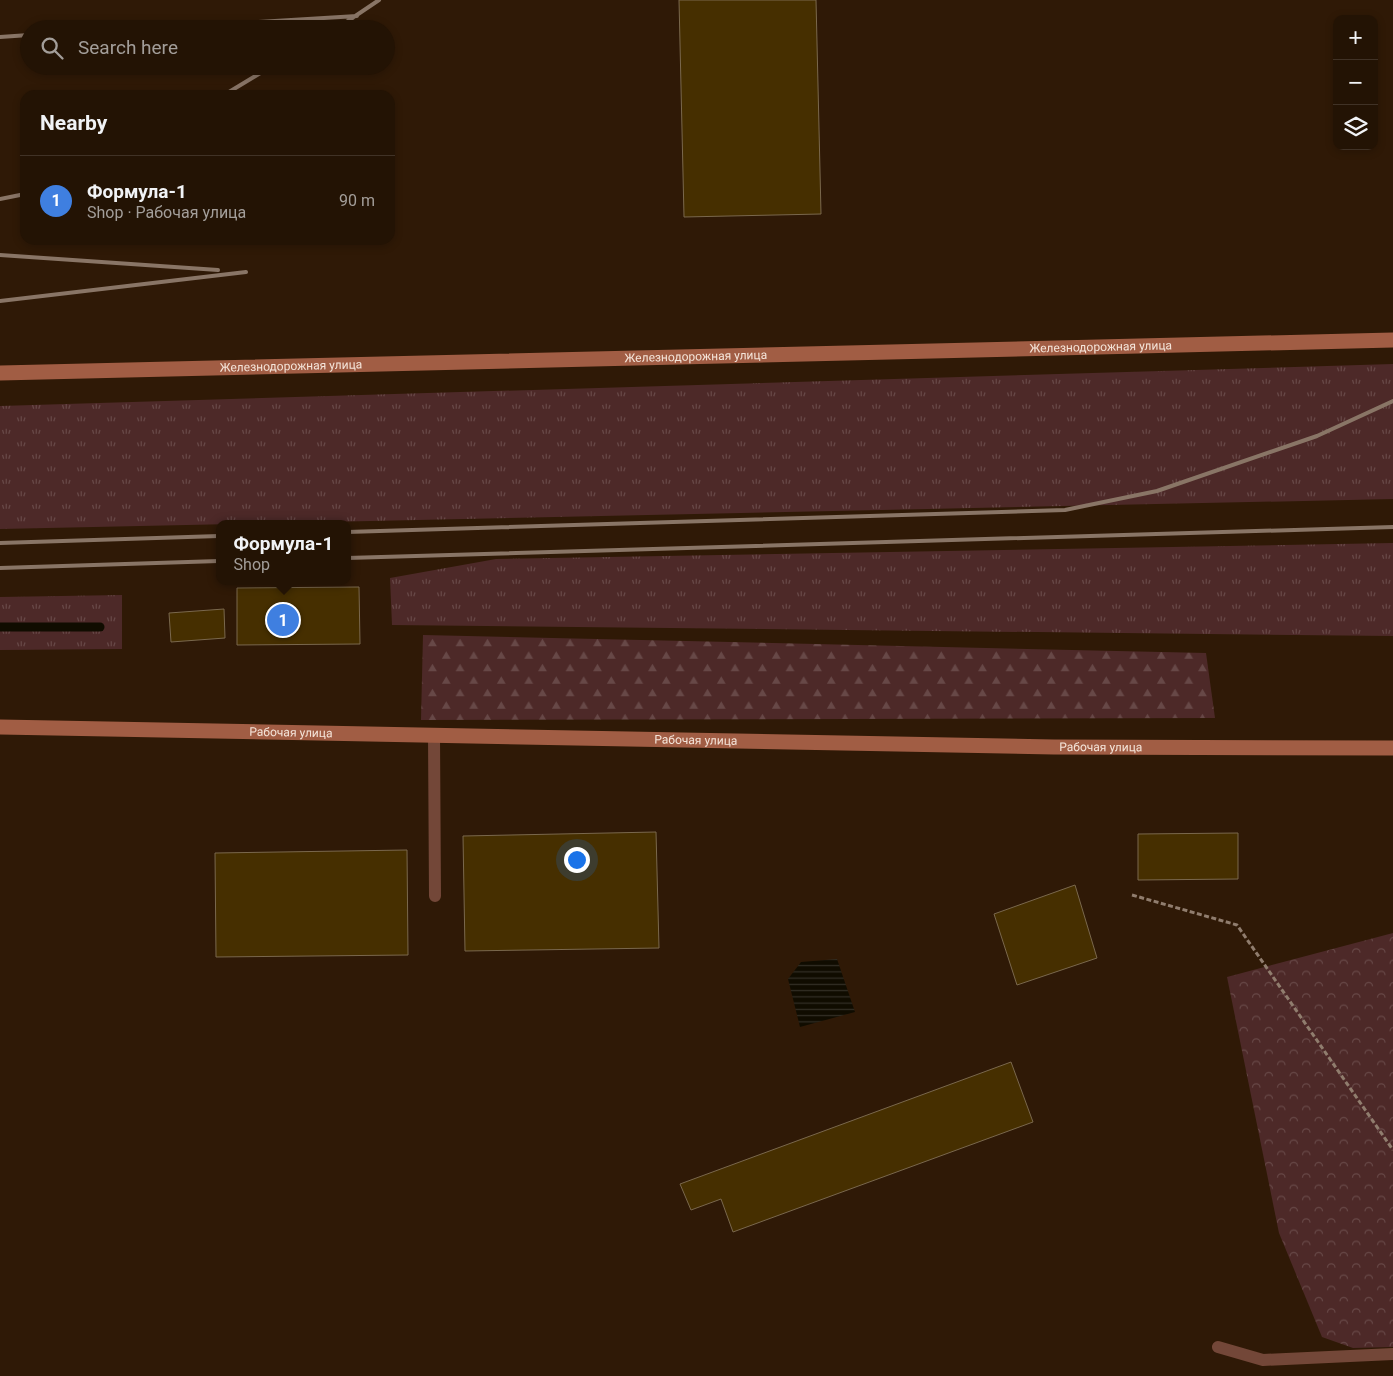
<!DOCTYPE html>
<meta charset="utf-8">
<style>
:root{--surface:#231304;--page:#2f2013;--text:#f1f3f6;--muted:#a39e9a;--line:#403226;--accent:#d93025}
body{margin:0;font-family:Roboto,sans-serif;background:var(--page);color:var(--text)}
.controls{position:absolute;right:15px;top:15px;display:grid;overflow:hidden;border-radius:10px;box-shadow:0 2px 8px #0003}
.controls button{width:45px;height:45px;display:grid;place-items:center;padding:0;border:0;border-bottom:1px solid var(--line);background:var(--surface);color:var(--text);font:25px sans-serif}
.you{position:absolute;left:576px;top:859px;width:18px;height:18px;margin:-12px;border:4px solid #fff;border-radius:50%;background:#1a73e8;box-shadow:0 0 0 8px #1a73e833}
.badge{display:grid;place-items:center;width:32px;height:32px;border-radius:50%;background:var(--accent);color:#fff;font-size:16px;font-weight:700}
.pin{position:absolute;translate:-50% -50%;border:2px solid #fff;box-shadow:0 1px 5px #0006}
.popup{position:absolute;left:216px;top:520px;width:135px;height:65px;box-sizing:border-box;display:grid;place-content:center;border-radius:10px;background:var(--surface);filter:drop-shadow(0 1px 4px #0005);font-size:16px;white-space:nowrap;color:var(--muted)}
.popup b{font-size:19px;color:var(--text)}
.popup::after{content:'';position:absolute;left:50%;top:100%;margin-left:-10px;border:10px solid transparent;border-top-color:var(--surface)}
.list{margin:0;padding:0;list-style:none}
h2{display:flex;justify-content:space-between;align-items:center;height:65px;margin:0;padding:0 20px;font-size:21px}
h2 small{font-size:16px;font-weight:400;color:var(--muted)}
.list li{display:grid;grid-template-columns:32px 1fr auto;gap:15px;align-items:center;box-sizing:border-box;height:90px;padding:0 20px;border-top:1px solid var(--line)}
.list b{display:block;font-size:19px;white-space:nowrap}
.list p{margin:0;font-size:16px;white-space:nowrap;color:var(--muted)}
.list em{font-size:16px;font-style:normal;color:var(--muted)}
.icon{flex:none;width:28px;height:28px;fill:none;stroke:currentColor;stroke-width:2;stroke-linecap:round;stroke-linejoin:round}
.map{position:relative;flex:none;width:1393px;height:1376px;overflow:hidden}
.search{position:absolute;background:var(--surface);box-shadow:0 2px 8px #0003;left:20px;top:20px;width:375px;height:55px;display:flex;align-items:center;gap:12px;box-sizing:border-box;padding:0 18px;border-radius:28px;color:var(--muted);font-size:19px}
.panel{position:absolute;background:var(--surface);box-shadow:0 2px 8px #0003;left:20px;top:90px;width:375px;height:155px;border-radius:15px}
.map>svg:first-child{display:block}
.grass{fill:url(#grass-tufts)}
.forest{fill:url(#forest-firs)}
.park{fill:url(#park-crowns)}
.water{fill:url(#water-rules)}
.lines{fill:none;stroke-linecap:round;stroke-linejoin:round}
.stream{stroke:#100c00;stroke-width:9}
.building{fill:#462f00;stroke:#7a684d}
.path{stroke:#907d6e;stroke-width:3;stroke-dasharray:5 2.5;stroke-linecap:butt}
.lane{stroke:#734738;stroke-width:12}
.secondary{stroke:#a15d44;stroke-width:15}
.rail{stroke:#897566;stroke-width:4}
.labels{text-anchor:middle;stroke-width:5;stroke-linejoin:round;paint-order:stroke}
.street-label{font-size:12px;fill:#f4e4d9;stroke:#251000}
</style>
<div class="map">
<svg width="1393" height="1376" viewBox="0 0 1393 1376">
<defs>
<pattern id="grass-tufts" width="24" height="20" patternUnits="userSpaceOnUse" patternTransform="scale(1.25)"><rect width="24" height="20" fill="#4d2928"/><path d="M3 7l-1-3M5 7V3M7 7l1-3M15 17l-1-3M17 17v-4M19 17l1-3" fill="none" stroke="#674847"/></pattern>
<pattern id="forest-firs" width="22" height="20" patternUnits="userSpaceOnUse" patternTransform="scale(1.25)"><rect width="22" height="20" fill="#4d2928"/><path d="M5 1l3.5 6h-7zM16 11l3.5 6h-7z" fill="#674847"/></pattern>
<pattern id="park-crowns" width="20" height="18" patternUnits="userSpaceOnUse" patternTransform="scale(1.25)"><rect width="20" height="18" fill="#4d2928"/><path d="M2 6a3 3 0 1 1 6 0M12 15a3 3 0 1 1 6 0" fill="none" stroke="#674847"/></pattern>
<pattern id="water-rules" width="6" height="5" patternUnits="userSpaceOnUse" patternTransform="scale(1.25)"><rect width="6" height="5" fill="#100c00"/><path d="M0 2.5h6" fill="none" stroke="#332f25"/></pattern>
</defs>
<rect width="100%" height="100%" fill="#2f1906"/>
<path class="grass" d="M1393,364V499L0,529V406Z
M1393,543V636L392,625L390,578L496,559Z
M122,595V649L0,650V597Z"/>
<path class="forest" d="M423,635L1206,653L1215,718L421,720Z"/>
<path class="park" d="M1393,933V1347L1353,1348L1322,1337L1279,1233L1227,977Z"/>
<path class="water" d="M837,959L855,1012L800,1027L788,979L801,962Z"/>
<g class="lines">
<path class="stream" d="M0,627H100"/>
</g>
<path class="building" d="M679,0H816L821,214L684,217Z
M359,587L360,644L237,645V588Z
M224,609L225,638L171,642L169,613Z
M656,832L659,948L465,951L463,836Z
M1238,833V879L1138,880V834Z
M407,850L408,955L216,957L215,853Z
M1075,885L1097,958L1017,985L994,914Z
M1011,1062L1033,1122L733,1232L721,1199L691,1210L680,1184Z"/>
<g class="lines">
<path class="path" d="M1132,895L1237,925L1393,1150"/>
<path class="lane" d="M434,735L435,896
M1218,1347L1263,1360L1393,1354"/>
<g class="secondary">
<path id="s1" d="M0,373L1393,340"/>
<path id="s2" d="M0,727L1054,747L1393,748"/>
</g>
<path class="rail" d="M140,29L357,16
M336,29L379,0
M0,37L29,35
M224,95L272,66
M0,199L25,194
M0,255L218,270
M0,301L246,272
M347,532L1065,510L1157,491L1317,436L1393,401
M0,543L219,536
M347,558L1393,527
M0,568L219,561"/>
</g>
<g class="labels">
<g class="street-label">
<text dy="4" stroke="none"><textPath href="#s1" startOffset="1101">Железнодорожная улица</textPath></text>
<text dy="4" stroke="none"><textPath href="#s1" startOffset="696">Железнодорожная улица</textPath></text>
<text dy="4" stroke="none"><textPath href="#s1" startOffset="291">Железнодорожная улица</textPath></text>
<text dy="4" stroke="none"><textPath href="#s2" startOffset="291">Рабочая улица</textPath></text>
<text dy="4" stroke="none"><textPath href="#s2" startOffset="696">Рабочая улица</textPath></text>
<text dy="4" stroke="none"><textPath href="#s2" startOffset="1101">Рабочая улица</textPath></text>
</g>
</g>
</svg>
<div class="controls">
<button>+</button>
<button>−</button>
<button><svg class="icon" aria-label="layers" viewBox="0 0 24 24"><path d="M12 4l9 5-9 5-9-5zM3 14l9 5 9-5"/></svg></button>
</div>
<div class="you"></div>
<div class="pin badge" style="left:283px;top:620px;background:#3f7fe0">1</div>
<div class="popup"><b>Формула-1</b>Shop</div>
<div class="search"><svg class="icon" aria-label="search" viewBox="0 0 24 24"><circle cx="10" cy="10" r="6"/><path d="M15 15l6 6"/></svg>Search here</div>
<section class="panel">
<h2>Nearby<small></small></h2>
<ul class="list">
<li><span class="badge" style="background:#3f7fe0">1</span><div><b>Формула-1</b><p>Shop · Рабочая улица</p></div><em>90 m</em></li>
</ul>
</section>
</div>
